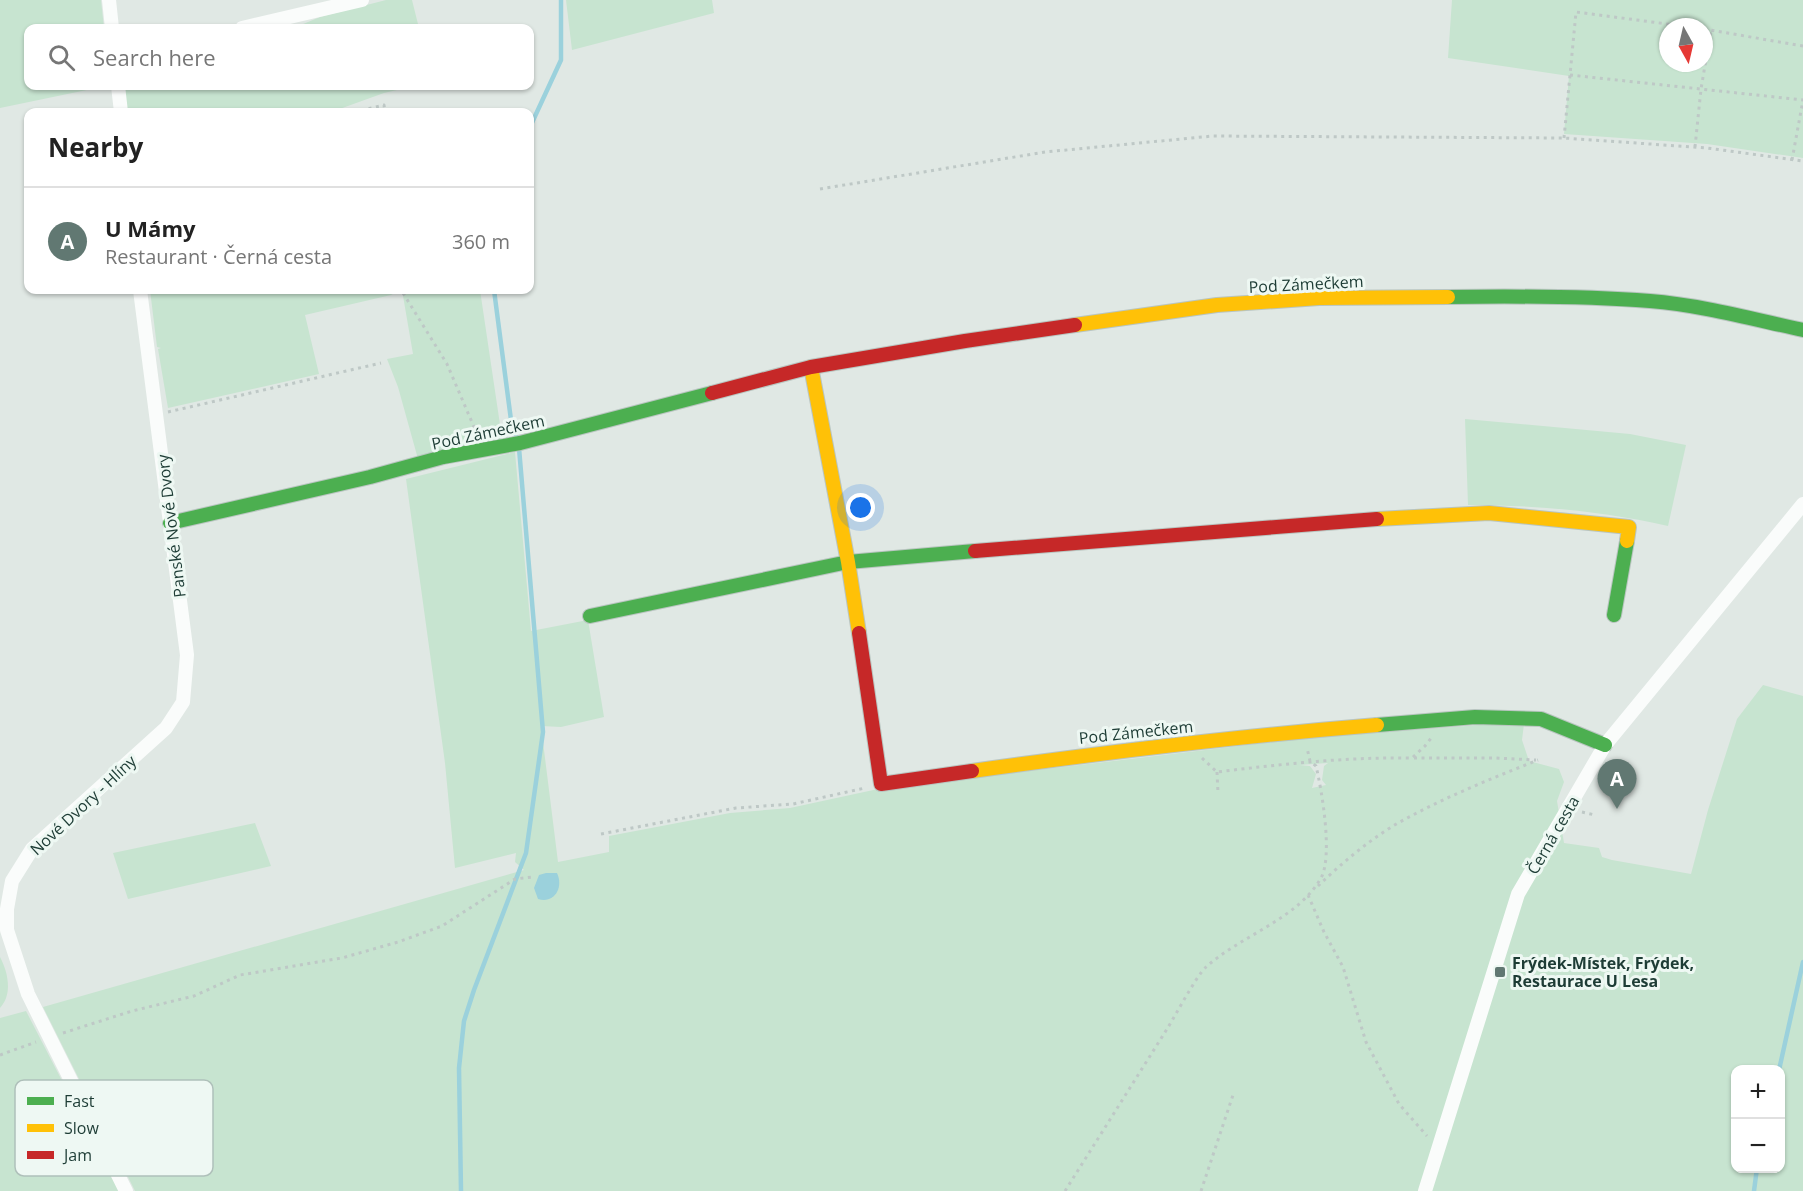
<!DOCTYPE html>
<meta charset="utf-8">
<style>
:root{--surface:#fff;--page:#f6f6f6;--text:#222;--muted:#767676;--line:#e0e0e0;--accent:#617872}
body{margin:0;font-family:"Open Sans",sans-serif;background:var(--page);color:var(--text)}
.controls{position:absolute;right:18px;bottom:18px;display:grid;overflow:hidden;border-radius:12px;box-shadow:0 2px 4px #0004}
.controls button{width:54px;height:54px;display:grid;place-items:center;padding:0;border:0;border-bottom:2px solid var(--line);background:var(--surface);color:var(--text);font:30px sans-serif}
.compass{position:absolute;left:1659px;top:18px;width:54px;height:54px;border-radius:50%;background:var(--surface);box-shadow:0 2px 4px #0004;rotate:172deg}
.you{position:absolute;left:861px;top:508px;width:21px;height:21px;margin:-15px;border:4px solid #fff;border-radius:50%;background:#1a73e8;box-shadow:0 0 0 9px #1a73e833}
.badge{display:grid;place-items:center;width:39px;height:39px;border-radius:50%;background:var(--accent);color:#fff;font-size:20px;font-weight:700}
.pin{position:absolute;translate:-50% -50px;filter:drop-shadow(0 2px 3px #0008)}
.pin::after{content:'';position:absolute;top:32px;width:21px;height:18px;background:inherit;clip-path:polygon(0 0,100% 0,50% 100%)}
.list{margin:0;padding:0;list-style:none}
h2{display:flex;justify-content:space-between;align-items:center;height:78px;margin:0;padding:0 24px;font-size:26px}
h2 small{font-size:20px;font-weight:400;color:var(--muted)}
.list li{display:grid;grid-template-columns:39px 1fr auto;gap:18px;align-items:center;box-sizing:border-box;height:108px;padding:0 24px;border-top:2px solid var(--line)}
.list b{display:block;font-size:22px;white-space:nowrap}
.list p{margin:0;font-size:20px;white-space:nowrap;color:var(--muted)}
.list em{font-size:20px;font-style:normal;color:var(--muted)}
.icon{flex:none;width:33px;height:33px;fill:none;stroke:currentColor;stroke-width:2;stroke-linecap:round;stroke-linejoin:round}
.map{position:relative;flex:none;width:1803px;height:1191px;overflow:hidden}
.search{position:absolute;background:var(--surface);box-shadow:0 2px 4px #0004;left:24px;top:24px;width:510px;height:66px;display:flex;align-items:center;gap:15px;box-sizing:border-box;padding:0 21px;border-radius:12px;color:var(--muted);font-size:22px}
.panel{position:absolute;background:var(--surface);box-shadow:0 2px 4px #0004;left:24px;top:108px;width:510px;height:186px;border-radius:12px}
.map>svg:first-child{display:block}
.green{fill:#c7e4d0;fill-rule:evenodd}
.water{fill:#9bd1dc}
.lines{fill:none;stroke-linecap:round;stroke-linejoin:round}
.stream{stroke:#9bd1dc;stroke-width:4.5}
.fast-casing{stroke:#b9c5c0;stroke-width:16}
.slow-casing{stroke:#b9c5c0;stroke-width:16}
.jam-casing{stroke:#b9c5c0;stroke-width:16}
.path{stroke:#bec8c6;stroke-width:3;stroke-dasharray:3 4.5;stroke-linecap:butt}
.street{stroke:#fafcfb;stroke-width:14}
.fast{stroke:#4caf50;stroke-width:14}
.slow{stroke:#ffc107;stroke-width:14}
.jam{stroke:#c62828;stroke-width:14}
.poi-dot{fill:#617872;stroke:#eef8f3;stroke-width:2}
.labels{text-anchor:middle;stroke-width:6;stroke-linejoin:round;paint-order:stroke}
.street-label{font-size:16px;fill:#1d3c35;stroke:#eef8f3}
.poi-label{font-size:16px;font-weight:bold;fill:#1d3c35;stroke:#eef8f3;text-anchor:start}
.key{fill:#eef8f3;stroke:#afc0ba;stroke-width:1.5}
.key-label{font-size:16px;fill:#1d3c35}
</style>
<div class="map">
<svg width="1803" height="1191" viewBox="0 0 1803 1191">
<rect width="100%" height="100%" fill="#e0e8e4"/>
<path class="green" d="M0,0H101L104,28H28V86H106L0,108Z
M386,0H412L419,28H277L296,27L320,17Z
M566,0H712L714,13L572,50Z
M1452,0H1803V158L1707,144L1564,134L1569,76L1448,58ZM1668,27H1704V63H1668Z
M125,86H414L384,93L334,111L321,112H127Z
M150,290H399L391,295L305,315L319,374L168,408L158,349L161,348L157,347Z
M402,290H480L502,438L418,459L398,387L387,359L413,354Z
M1465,419L1630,434L1686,445L1668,526C1603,511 1534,505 1468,505Z
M515,452L531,631L588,620L604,717L561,727L541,726L558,862L609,852V836L730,813L790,808L878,789L1315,737L1494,724H1524L1522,740L1529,761L1559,769L1564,782L1557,801L1564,843L1599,848L1602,857L1612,860L1691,874L1708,810L1737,719L1763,685L1803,696V1191H135L43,1007L524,870L515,862L516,853L455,868L445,763L406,479ZM1328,763L1324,766L1322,780L1326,785L1312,788L1316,774L1310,766L1299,765ZM1736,1070H1780V1168H1736Z
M255,823L271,866L128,899L113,853Z
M0,957C8,972 13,994 0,1008Z
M26,1011L119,1191H0V1018Z"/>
<path class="water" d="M546,873H557C564,888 554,904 538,899L534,888L539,875Z"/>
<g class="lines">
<path class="stream" d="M530,127L561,60V0
M494,290L511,420L516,437
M1779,1070L1803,962
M461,1191L459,1068L464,1021L474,990L526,853L543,732L519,448
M1754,1191L1757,1168"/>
<defs>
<path id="fast" d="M1448,297C1515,296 1582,296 1650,301C1701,305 1752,319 1803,330
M170,523L370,477L443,457L520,443L712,393
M1614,615L1627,541
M590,616L848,562L975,551
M1377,725L1475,717L1541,719L1605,745"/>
<path id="slow" d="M1075,325L1217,305L1319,298L1448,297
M811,367L848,562L859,633
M1377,519L1489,513L1629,527L1627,541
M972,771C1107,752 1242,736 1377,725"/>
<path id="jam" d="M712,393L811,367L965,341L1075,325
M975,551L1377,519
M859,633L881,784L972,771"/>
</defs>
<use href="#fast" class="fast-casing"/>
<use href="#slow" class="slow-casing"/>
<use href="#jam" class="jam-casing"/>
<path class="path" d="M1704,29L1803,46
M1570,75L1803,100
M354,112L384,105L385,112
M1564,138L1576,12L1690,27
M1695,147L1701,89L1711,30
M1792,160L1803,100
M820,189L1045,152L1213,136L1564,138L1707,148L1803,161
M403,293L447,364L477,434
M168,412L381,363
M1202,758L1217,772C1283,764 1345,757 1412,758L1425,746L1432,737
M1414,758H1496L1536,760
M1217,772L1218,793
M1582,812L1595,815
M601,834L736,808L793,804L865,788
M1318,886C1342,863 1369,840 1398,823C1443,798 1490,779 1538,760
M1308,895L1324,932L1343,967L1366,1042L1399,1104L1427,1136
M63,1033L132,1011L194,996L240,975L342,958L398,942L442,926L515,879L532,877
M0,1055L36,1042
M1065,1191C1099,1137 1133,1083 1167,1029C1177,1013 1195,978 1206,967C1240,936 1298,919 1321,878C1333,856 1322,791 1316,766L1310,761L1307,748
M1201,1191L1233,1095"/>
<path class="street" d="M109,0L112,28
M242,28L362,0
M118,86L121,112
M126,1191L28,994L7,930V909L12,881L32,849L166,728L183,702L187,655L140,290
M1425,1191L1518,894L1605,745L1803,504"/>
<use href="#fast" class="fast"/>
<use href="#slow" class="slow"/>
<use href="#jam" class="jam"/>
</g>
<rect class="poi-dot" x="1494" y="966" width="12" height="12" rx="3"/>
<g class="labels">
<g class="street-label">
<text transform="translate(1306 284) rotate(-3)" y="6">Pod Zámečkem</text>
<text transform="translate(488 432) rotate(-12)" y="6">Pod Zámečkem</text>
<text transform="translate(171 526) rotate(-97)" y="6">Panské Nové Dvory</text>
<text transform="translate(1136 732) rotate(-6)" y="6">Pod Zámečkem</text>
<text transform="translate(83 805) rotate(-43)" y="6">Nové Dvory - Hlíny</text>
<text transform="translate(1553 835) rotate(-60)" y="6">Černá cesta</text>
</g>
<g class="poi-label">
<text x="1512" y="969">Frýdek-Místek, Frýdek,<tspan x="1512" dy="18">Restaurace U Lesa</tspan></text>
</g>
</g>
<rect x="15" y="1080" width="198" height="96" rx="9" class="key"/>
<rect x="27" y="1097" width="27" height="8" fill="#4caf50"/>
<rect x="27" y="1124" width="27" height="8" fill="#ffc107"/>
<rect x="27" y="1151" width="27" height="8" fill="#c62828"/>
<g class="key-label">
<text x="64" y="1107">Fast</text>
<text x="64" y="1134">Slow</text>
<text x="64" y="1161">Jam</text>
</g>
</svg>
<div class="controls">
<button>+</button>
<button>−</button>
</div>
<svg class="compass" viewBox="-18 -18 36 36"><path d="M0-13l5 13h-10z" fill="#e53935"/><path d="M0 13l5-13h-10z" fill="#767676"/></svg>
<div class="you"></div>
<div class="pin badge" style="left:1617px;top:809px">A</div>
<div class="search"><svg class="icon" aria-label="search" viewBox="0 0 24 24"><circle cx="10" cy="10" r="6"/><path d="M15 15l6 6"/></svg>Search here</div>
<section class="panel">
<h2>Nearby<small></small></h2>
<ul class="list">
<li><span class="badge">A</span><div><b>U Mámy</b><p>Restaurant · Černá cesta</p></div><em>360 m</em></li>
</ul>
</section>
</div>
